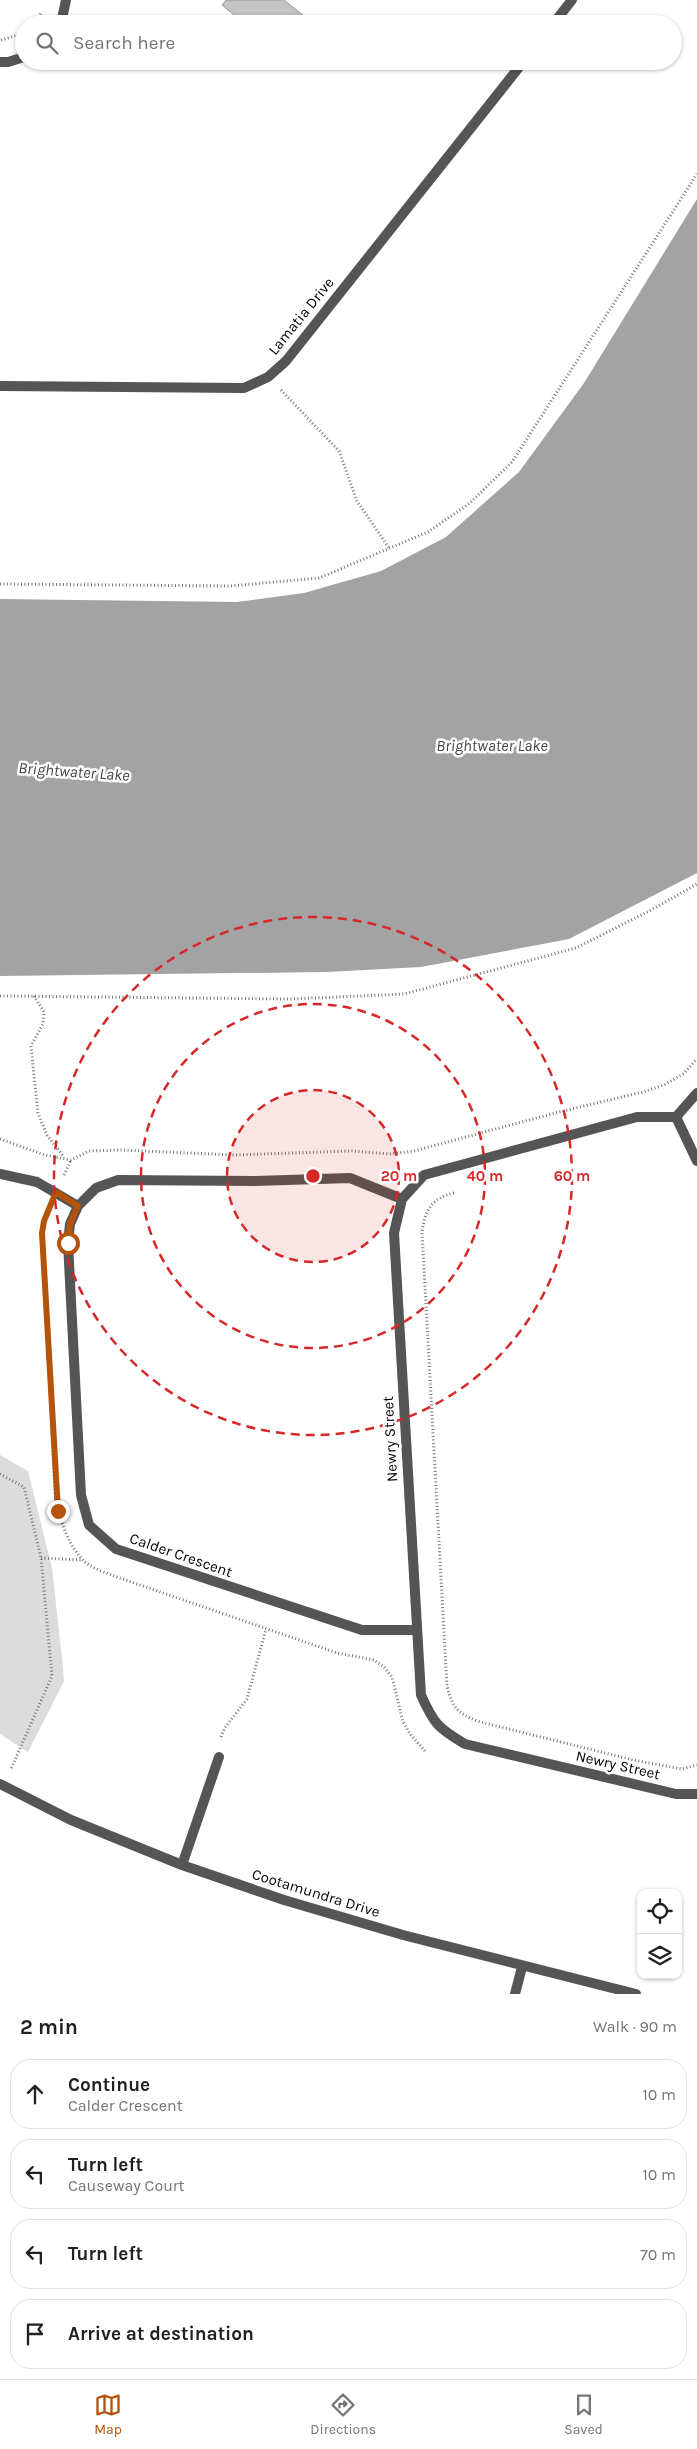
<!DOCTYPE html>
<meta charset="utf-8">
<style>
:root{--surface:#fff;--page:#f6f6f6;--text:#202124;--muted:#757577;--line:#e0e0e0;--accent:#b45309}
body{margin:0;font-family:Karla,sans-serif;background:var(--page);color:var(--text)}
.controls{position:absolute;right:15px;bottom:15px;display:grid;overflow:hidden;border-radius:10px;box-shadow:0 1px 4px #0004}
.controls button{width:45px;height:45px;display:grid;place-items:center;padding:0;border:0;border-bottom:1px solid var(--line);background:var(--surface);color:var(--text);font:25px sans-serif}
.stop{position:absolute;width:15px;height:15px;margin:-11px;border:4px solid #b45309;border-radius:50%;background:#fff}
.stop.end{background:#b45309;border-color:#fff;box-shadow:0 1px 5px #0008}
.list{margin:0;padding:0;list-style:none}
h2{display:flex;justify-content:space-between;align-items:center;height:65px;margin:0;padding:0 20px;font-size:21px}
h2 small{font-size:16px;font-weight:400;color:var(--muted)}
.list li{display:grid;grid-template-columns:32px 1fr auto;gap:15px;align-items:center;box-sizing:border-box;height:70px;margin:0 10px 10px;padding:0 10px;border:1px solid var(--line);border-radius:20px}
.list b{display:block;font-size:19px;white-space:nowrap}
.list p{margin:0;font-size:16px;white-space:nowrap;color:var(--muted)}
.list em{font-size:16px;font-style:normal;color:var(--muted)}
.icon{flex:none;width:28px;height:28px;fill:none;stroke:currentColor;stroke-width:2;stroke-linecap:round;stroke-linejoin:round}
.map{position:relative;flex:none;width:697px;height:1994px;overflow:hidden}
.search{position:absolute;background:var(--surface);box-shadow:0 1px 4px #0004;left:15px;right:15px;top:15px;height:55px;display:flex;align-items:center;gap:12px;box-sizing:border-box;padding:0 18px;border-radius:28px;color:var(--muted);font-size:19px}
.sheet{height:385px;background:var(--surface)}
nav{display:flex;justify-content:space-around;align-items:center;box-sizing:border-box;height:70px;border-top:1px solid var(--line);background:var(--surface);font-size:14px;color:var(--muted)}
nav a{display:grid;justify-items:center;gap:2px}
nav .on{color:var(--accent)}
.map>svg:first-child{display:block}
.green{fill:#dcdcdc}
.water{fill:#a3a3a3}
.building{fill:#c4c4c4;stroke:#999}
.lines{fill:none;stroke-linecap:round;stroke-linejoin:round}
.path{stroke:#777;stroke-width:3;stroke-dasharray:1 2.5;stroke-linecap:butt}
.street{stroke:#555;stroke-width:10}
.route{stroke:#b45309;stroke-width:6}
.ring{fill:none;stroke:#d62828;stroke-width:2.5;stroke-dasharray:9 6}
.labels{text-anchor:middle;stroke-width:5;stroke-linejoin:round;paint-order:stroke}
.street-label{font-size:15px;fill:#000;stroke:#fff}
.water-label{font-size:16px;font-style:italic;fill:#444;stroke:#fff}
.centre{fill:#d62828;stroke:#fff;stroke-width:2.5}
.ring-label{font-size:15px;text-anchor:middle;font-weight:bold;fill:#d62828;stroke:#fff;stroke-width:5;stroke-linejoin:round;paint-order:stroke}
</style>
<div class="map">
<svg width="697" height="1994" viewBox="0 0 697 1994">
<rect width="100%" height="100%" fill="#fff"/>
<path class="green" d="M0,1455L28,1471L52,1568L63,1668L64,1681L28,1752L0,1734Z"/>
<path class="water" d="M697,199V873L569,939L421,967L327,972L0,976V599L237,602L304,593L381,571L446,537L519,472L584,383Z"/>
<path class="building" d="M226,0H284L314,24H255L252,21L245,24L222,5Z
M293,61H308L302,68Z"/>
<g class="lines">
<path class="path" d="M36,24L41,13
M1,40L24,33
M281,390L339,451L357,501L389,548
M0,584L230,586L319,578L428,532L470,503L512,462L697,174
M0,996L291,999L404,994L576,948L655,908L697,884
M34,996L44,1012L43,1024L31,1046L38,1113L47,1135L64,1157
M0,1139L45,1155L71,1160L89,1151L122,1150L234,1155L352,1151L389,1154L414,1151L555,1113L643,1092L664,1085L683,1074L697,1059
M64,1175L71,1160
M454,1193C432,1198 425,1210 422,1232L447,1687C454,1709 456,1712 477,1721L633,1760L682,1769L697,1765
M48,1210L42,1233L55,1493C59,1517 66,1541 82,1559C90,1568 104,1572 114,1576L337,1653L374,1660L384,1667L392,1677L403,1722L410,1734L425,1751
M0,1474L24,1487L41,1558L52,1676L11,1769
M41,1558L82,1560
M221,1737L224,1729L247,1699L266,1629"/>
<path class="street" d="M61,24L66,0
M553,24L572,0
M0,62H8L24,57
M0,386L244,388L268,377L286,361L524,61
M697,1093L676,1117H637L424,1175L402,1199L394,1233L421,1695C434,1724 438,1728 465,1744L676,1794H697
M676,1117L697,1161
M0,1174L37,1182L78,1206
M402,1199L350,1178L255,1181L118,1180L96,1188L78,1206L70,1224L68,1243L81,1495L89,1525L116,1549L362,1630H416
M0,1784L71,1820L182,1865L284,1900L403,1935L636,1994
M182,1865L219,1757
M515,1994L522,1967"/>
</g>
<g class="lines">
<path class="route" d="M58,1511L42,1233L44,1221L56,1192L78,1206L70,1224L68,1243"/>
</g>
<circle cx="313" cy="1176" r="86" fill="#d62828" fill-opacity=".12"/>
<g class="ring">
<circle cx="313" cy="1176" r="86"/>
<circle cx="313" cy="1176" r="172"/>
<circle cx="313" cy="1176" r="259"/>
</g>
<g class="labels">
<g class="street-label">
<text transform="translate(301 316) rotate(-51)" y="5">Lamatia Drive</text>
<text transform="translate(390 1439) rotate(-93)" y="5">Newry Street</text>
<text transform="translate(181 1555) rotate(19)" y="5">Calder Crescent</text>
<text transform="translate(618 1765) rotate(13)" y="5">Newry Street</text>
<text transform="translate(316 1893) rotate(17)" y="5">Cootamundra Drive</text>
</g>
<g class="water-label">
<text x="492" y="751">Brightwater Lake</text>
<text transform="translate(74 771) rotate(4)" y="6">Brightwater Lake</text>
</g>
</g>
<circle cx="313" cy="1176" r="8" class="centre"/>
<g class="ring-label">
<text x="399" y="1181">20 m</text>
<text x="485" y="1181">40 m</text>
<text x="572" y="1181">60 m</text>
</g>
</svg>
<div class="controls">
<button><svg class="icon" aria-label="locate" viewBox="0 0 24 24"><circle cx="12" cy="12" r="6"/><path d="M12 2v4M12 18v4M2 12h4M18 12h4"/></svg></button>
<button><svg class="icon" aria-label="layers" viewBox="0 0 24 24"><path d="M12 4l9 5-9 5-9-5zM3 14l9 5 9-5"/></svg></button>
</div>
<div class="stop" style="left:68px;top:1243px"></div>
<div class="stop end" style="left:58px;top:1511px"></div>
<div class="search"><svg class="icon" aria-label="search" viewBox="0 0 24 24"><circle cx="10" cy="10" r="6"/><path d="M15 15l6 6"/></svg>Search here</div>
</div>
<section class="sheet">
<h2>2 min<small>Walk · 90 m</small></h2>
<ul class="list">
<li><svg class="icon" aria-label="ahead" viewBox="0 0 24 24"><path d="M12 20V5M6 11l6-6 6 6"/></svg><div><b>Continue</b><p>Calder Crescent</p></div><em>10 m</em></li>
<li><svg class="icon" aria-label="left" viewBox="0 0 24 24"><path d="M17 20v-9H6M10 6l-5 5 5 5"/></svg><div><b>Turn left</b><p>Causeway Court</p></div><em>10 m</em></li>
<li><svg class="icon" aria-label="left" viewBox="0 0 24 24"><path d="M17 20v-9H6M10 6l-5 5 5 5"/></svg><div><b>Turn left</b></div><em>70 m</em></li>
<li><svg class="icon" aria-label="arrive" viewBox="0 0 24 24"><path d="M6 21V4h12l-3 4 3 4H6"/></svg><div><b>Arrive at destination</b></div></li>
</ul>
</section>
<nav>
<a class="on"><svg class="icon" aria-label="map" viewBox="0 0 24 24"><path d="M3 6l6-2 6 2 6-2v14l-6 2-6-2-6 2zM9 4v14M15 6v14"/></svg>Map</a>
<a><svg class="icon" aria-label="directions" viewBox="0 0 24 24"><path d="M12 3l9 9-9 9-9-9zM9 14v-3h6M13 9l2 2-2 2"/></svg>Directions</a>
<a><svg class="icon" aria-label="saved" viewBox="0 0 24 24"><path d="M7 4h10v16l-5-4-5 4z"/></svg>Saved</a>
</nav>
